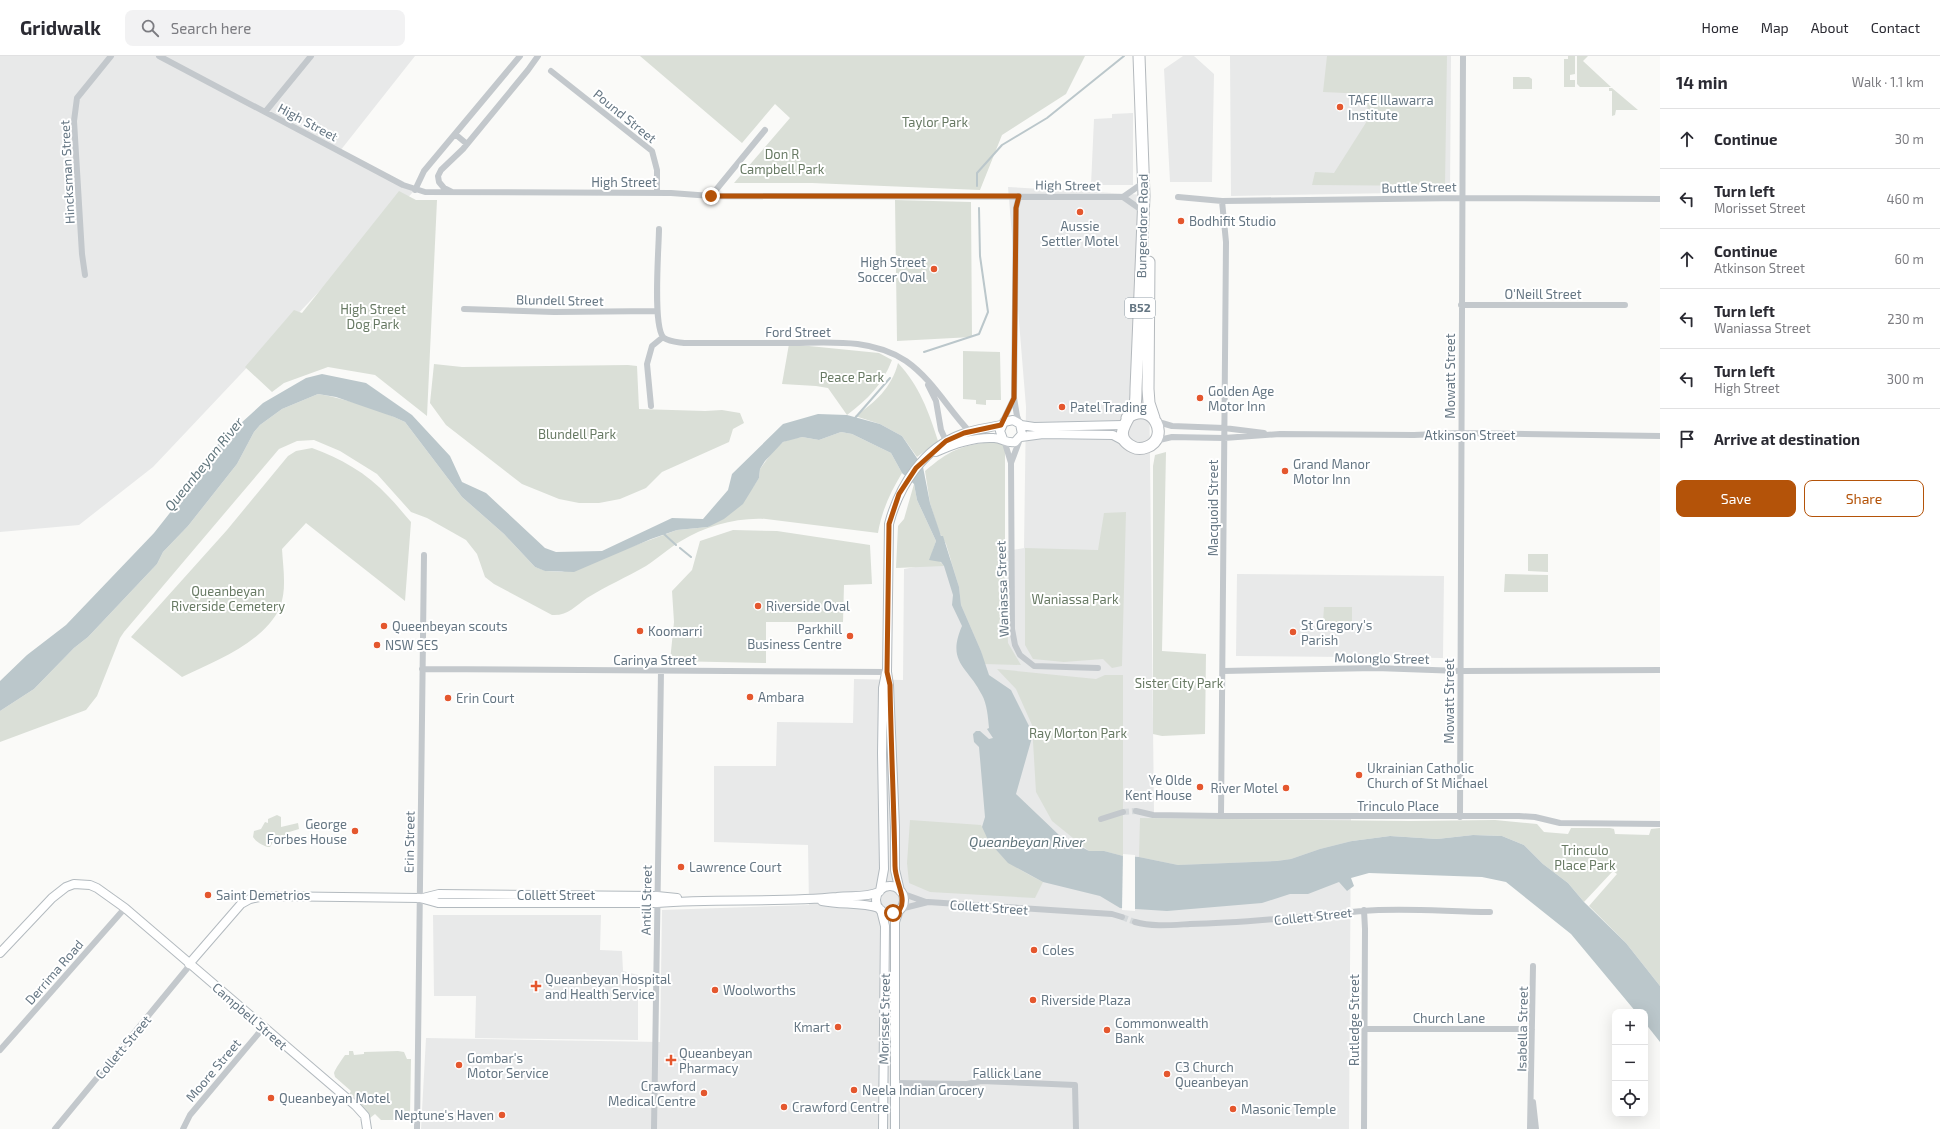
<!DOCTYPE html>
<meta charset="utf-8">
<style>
:root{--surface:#fff;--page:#f2f2f3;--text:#2b2b33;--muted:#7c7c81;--line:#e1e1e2;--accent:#b45309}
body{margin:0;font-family:"Exo 2",sans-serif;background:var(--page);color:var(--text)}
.controls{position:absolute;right:12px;bottom:12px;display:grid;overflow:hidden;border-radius:8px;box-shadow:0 4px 16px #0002}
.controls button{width:36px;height:36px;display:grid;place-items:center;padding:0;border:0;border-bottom:1px solid var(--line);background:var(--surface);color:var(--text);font:20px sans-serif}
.stop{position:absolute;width:12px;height:12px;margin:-9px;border:3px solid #b45309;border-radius:50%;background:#fff}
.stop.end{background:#b45309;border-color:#fff;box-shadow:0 1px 4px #0008}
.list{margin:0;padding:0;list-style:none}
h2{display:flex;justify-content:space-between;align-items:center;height:52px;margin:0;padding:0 16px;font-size:17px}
h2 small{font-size:13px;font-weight:400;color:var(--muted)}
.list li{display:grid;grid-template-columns:26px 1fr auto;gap:12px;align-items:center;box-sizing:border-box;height:60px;padding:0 16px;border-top:1px solid var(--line)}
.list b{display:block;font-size:15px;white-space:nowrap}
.list p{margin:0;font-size:13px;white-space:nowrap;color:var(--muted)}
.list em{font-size:13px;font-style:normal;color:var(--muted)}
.actions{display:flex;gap:8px;padding:12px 16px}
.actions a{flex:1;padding:9px 0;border:1px solid var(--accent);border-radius:8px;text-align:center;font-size:14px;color:var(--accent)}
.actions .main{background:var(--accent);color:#fff}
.icon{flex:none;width:22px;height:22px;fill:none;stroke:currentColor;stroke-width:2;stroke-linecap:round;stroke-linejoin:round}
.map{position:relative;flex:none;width:1660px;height:1073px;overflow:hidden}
header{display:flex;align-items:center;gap:24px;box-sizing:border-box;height:56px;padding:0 20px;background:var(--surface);border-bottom:1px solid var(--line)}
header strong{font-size:19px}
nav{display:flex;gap:22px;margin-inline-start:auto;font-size:14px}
.search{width:280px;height:36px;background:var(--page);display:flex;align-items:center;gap:10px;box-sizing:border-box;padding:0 14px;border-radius:8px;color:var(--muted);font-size:15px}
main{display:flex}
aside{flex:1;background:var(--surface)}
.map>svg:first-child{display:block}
.built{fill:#e8e9e9}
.green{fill:#dadfd7}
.water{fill:#bbc7cb}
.pier{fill:#fafaf8}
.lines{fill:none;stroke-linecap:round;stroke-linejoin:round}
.stream{stroke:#bbc7cb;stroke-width:2}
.street-tunnel{stroke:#d5d9db;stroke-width:6;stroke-dasharray:6 3;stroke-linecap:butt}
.secondary-casing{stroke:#b3babf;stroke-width:10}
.highway-casing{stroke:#b4b9bd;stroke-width:13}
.street{stroke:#c3c8cc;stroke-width:6}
.secondary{stroke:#fff;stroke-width:8}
.highway{stroke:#fff;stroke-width:11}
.route{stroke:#b45309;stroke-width:5}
.poi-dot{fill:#e4572e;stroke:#fff;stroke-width:1.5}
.labels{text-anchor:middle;stroke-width:4;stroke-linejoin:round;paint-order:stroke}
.shield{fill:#fff;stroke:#939fa8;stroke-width:1}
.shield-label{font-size:12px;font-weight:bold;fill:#657683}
.poi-label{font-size:13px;fill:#657683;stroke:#fff;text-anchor:start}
.street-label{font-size:13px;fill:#657683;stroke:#fff}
.park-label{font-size:13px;fill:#687a64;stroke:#fff}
.water-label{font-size:14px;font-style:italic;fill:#60757c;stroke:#fff}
</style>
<header>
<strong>Gridwalk</strong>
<div class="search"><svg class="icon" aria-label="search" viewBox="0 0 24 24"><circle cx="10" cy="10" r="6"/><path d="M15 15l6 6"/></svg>Search here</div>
<nav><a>Home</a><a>Map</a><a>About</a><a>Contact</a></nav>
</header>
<main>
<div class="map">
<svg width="1660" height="1073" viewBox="0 0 1660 1073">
<rect width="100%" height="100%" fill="#fafaf8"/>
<path class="built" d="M0,0H415L340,95L415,134L153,411L79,469L0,476Z
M1183,0H1194L1214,18L1212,126H1170L1164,13Z
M1230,0H1451L1450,136L1231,140Z
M1133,57V129H1091L1094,63L1112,62V58Z
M1008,131L1147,139L1154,757L1351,758L1349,1073H421L426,982L660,986L662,854L809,849L808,789L714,786V710H776L777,666L853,667L854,623L903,624L904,513L1024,492L1026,351Z
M1237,518L1444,520L1443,602L1236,600Z
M433,859H601L600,894L622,895L623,915L638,919V984L475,982L476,940H434Z"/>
<path class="green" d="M640,0H1085L1066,38L1002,79L980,134L812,127H734L790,62L775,48L742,87Z
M1327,0H1447L1445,130L1312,129L1315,116L1334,117L1367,65L1368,38L1323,36Z
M1568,0H1575V18L1570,19V24H1575V31H1564V3H1568Z
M1577,0H1588L1583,5L1611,31H1580L1577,28Z
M1513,21H1529L1532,23V33H1513Z
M1609,32H1612L1638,54H1616L1615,59L1612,60V35H1609Z
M399,135L416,144H437L427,360L375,319L328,311L284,327L272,336L245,311L294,254L302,257Z
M895,144L971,146L972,281L897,285Z
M789,288L879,297L892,304C883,328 868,343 847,359L828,332L816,330L782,328Z
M963,295L1000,296L1001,344H986V349L976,348V344L963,343Z
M898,307C919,329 929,356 938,385C932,392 924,395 917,401L902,380L880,368L855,360C875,347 892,331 898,307Z
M434,308L462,311L628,309L637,310L639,353L705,355L722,354L740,357L744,367L733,373L729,386L662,416L646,432L620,443L599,447H579L559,443L522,428L446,369L430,347Z
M318,338C347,343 378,353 405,366L462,441L504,478L535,511L546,515L562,516L677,474L708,471L753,431L759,422L760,413L773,395L783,386L791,383L802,381L819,384L841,376L852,378L891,397L902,417C890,437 882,454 878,477L766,463C738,461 705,470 681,485C669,492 658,502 646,510C627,521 606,530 587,542C575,550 568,560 552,559L494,528L485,521L477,498L466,484L427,462L411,456L377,418L340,395L314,384L297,385L279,393L124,576L120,582L97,640L86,654L0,686V655L34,633L74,592L88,581L157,508L163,496L188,470L237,408L254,376L260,369L282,353Z
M991,386L1005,387V535L1008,587L1021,609L984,608L981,595L961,549L959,531L946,488L939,476L930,447L925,415C950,394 959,390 991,386Z
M312,392C340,402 367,417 388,440C396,448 403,457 411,466L405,545L306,467L282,493C283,511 287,534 280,551C265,586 214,606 182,621L131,581L227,474L288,400L296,395Z
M1166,396L1162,595L1206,598L1205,678L1162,680L1153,678V410L1155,399Z
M914,428L917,444L936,485L932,497L944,510L896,512L898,470L904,463Z
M1126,456L1122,610L1112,612L1103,603L1064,606L1033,603L1025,589V492L1098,494L1104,457Z
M733,474L777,475L870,489L872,528L844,529L843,566H766V607L670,605L674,566L672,535L692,514L700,485Z
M1528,498H1548V516L1528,515Z
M1505,518L1548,519V536H1504Z
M1324,551H1352V566H1323Z
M997,613L1096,623L1105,619H1123V800L1104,795H1089L1052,765L1036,736L1032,669L1016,633Z
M277,759L281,761V771L298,767L299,773L286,777L282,784L285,785L283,786L271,779L274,784L270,791C265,791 256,786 253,781L254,775L261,773L265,766L268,767V763Z
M1140,762L1410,765L1495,764L1537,768L1544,776L1568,778L1571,772H1610L1614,773L1615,778L1649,779L1651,773L1660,772V930L1626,887L1589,850L1617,818L1613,815L1584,846L1568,827L1543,808L1524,789L1502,780L1473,779L1437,783L1390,780L1352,785L1320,793L1291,803L1277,805L1178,809L1139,801Z
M910,764L981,769C998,803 1011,809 1043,826L1035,842L930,836L909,827L907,807Z
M349,995H353L354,999L364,998V996L398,995L404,996L407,1003H411L410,1059L406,1064H381L375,1058L370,1062H364L360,1049L361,1047L348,1041L351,1035L335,1021L334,1017C335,1013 343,1002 345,999H349Z"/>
<path class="water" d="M322,318L366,327L412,359L450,400L462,426L486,437L545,492L556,496L602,495L672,462L703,463L728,434L732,418L783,368L818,358L847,359L880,368L902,380L923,411L930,447L941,480H943L959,531L961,549L981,595L989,619L1011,634L1033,678L1016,738L1059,779L1089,795H1104L1123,800L1139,801L1178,809L1277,805L1291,803L1320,793L1352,785L1390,780L1437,783L1473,779L1502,780L1524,789L1543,808L1568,827L1584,846L1626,887L1660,930V986L1645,967V956H1636L1571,878L1506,826L1482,821L1369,817L1351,822L1354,830L1347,835L1339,826L1308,838H1290L1262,847L1167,855L1120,852L1100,840L1043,826L1008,807L989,786L982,771L985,761L979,691L974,686L973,678L976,675H980L989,683L993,682L987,673L989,672C988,661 987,648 982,639C968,610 946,607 962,570L952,549L953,539L944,510L941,506L929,504L936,485L917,444L914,428L902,417L891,397L852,378L841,376L819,384L802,381L783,386L765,405L760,413L759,422L743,448L724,463L708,471L677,474L651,483L574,516L545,515L535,511L504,478L462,441L405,366L394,361L336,341L318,338L282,353L260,369L254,376L237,408L188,470L163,496L157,508L88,581L74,592L34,633L0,655V625L27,599L66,569L154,477L206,411L218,388L263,347L306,322Z"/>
<path class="pier" d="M1123,798L1135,799V855L1122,854Z"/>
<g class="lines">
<path class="stream" d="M977,130V117L1002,89L1047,62L1124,0
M924,296L979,278L988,256L980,200L979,152
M855,362L890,322
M664,478L676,489
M680,492L691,501"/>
<path class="street-tunnel" d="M1123,756L1136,755
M1122,861L1135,866"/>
<defs>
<path id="secondary" d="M1021,369L1034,371L1123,369
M1021,381L1043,378L1113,379L1126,386
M936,396C953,388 975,381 994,382C1002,382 1007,388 1015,386L1022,378L1020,368L1013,364L1004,366L1000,375L1003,383
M876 844a14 14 0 1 1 28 0a14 14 0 1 1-28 0Z
M880,835L884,813L882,697L883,632L886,617
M900,835L895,814V771L889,629L887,616L889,468C899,430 923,392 962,378C975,373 988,372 1001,369
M423,842L439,838L657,840L677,842
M822,845C842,849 861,846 879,852
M881,854L885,870L883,1073
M0,897L52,842L66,831L74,828L90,829L97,832L125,852L356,1050L365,1060L367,1073
M189,908L241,848L250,843L264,840L420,842L438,847H657C717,842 777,847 837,841C851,839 865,842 879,836
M895,1073V866L899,854"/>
<path id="highway" d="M1149,206L1148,333L1149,347L1154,362
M1127,362C1153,343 1171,382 1147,391C1142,393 1137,393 1133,391C1110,380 1131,362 1135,349C1136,344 1136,338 1136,333L1144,140L1139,0"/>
</defs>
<use href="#secondary" class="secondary-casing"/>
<use href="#highway" class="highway-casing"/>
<path class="street" d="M159,0L403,129L425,136L671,137L711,140L1123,141L1143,127
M551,15L652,95L657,114V137
M266,55L311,0
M455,78L467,88
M415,134L424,115L520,0
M452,136L444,132L439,126L438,120L441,114L463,93L528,14L538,0
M711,140L765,74
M1019,140L1016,152L1014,342L1017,360L1020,368
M1123,141L1143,155
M1178,141L1222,145L1462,142L1660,143
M659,173C659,191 652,272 664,282C670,286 678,286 684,287C718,287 752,287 785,287C826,287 870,281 906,305C933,324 948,353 969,375
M85,219L82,198L74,65L77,42L111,0
M1461,249H1625
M464,253L554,256L657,255
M928,329L936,345L941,374L946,385
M651,350L647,308L652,290L663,281
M1155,365L1172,370L1224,372L1264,377
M1002,367L1014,342
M1004,384L1011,407L1012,573L1015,589L1020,599L1034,610L1098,612
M1155,385L1172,381L1224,382L1280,378L1414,379L1461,377L1660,380
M1011,407L1020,383
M422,613L887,616
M1223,615L1376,612L1460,615L1660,614
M1136,755L1153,759L1221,760H1519L1535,761L1560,767L1660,768
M1221,760L1226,186L1222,145
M1460,761L1463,0
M1101,763L1123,756
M901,837L926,846
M900,853L928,846L1112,858L1122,861
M1364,854L1365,873L1364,1073
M1135,866C1152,871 1172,869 1190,868C1248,867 1305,860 1362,855C1405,851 1448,856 1490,856
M1365,973H1532
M0,994L125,852
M895,1027L967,1028L981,1025L1075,1029L1076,1073
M1533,1046L1536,1073
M55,1073L190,909
M183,1073L190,1059L263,972
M417,1073L424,499
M654,1073L661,615
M1530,1073L1533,910"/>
<use href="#secondary" class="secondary"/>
<use href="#highway" class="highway"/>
</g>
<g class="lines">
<path class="route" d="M711,140H1019L1016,152L1014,342L1001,369L964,377L946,385L916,412L899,438L889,468L887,616L890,629C891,690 894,749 895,810C895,825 907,842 900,853L893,857"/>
</g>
<g class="poi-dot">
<circle cx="1340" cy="51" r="4"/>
<circle cx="1080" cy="156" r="4"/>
<circle cx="1181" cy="165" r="4"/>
<circle cx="934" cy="213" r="4"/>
<circle cx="1200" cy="342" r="4"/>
<circle cx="1062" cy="351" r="4"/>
<circle cx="1285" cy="415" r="4"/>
<circle cx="758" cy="550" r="4"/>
<circle cx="384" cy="570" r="4"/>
<circle cx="640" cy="575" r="4"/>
<circle cx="1293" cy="576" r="4"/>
<circle cx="850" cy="580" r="4"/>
<circle cx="377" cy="589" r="4"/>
<circle cx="750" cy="641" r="4"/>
<circle cx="448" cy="642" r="4"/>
<circle cx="1359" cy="719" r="4"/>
<circle cx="1200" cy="731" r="4"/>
<circle cx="1286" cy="732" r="4"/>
<circle cx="355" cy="775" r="4"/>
<circle cx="681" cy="811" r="4"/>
<circle cx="208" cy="839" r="4"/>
<circle cx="1034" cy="894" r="4"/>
<path d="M534 924h4v4h4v4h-4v4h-4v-4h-4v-4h4z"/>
<circle cx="715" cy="934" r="4"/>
<circle cx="1033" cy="944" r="4"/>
<circle cx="838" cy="971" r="4"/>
<circle cx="1107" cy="974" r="4"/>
<path d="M669 998h4v4h4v4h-4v4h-4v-4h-4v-4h4z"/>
<circle cx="459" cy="1009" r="4"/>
<circle cx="1167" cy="1018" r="4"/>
<circle cx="854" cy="1034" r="4"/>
<circle cx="704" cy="1037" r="4"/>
<circle cx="271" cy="1042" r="4"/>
<circle cx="784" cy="1051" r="4"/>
<circle cx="1233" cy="1053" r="4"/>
<circle cx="502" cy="1059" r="4"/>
</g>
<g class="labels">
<rect class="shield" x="1125" y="242" width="30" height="20" rx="3"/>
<g class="shield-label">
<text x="1140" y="256">B52</text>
</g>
<g class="poi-label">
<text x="1348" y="49">TAFE Illawarra<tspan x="1348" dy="15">Institute</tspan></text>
<text x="1189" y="170">Bodhifit Studio</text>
<text x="1080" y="175" text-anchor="middle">Aussie<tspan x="1080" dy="15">Settler Motel</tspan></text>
<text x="926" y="211" text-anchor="end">High Street<tspan x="926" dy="15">Soccer Oval</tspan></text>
<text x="1208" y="340">Golden Age<tspan x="1208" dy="15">Motor Inn</tspan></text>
<text x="1070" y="356">Patel Trading</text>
<text x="1293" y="413">Grand Manor<tspan x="1293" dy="15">Motor Inn</tspan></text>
<text x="766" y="555">Riverside Oval</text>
<text x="1301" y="574">St Gregory's<tspan x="1301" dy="15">Parish</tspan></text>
<text x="392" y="575">Queenbeyan scouts</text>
<text x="842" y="578" text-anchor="end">Parkhill<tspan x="842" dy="15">Business Centre</tspan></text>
<text x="648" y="580">Koomarri</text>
<text x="385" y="594">NSW SES</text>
<text x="758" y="646">Ambara</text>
<text x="456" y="647">Erin Court</text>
<text x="1367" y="717">Ukrainian Catholic<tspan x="1367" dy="15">Church of St Michael</tspan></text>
<text x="1192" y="729" text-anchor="end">Ye Olde<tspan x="1192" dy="15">Kent House</tspan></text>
<text x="1278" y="737" text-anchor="end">River Motel</text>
<text x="347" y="773" text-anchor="end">George<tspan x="347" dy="15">Forbes House</tspan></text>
<text x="689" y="816">Lawrence Court</text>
<text x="216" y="844">Saint Demetrios</text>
<text x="1042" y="899">Coles</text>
<text x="545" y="928">Queanbeyan Hospital<tspan x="545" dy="15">and Health Service</tspan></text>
<text x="723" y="939">Woolworths</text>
<text x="1041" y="949">Riverside Plaza</text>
<text x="1115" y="972">Commonwealth<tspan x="1115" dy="15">Bank</tspan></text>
<text x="830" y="976" text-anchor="end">Kmart</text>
<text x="679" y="1002">Queanbeyan<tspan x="679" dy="15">Pharmacy</tspan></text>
<text x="467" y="1007">Gombar's<tspan x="467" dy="15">Motor Service</tspan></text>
<text x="1175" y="1016">C3 Church<tspan x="1175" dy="15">Queanbeyan</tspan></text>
<text x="696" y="1035" text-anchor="end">Crawford<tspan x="696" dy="15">Medical Centre</tspan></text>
<text x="862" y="1039">Neela Indian Grocery</text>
<text x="279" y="1047">Queanbeyan Motel</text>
<text x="792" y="1056">Crawford Centre</text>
<text x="1241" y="1058">Masonic Temple</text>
<text x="494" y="1064" text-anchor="end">Neptune's Haven</text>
</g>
<g class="street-label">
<text transform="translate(625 60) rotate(39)" y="5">Pound Street</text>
<text transform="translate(308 66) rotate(28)" y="5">High Street</text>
<text transform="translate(67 116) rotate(-93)" y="5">Hincksman Street</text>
<text x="624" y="131">High Street</text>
<text transform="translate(1068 129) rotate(1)" y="5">High Street</text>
<text transform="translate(1419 131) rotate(-1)" y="5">Buttle Street</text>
<text transform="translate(1142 170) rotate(-89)" y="5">Bungendore Road</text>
<text x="1543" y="243">O'Neill Street</text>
<text transform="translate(560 244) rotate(1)" y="5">Blundell Street</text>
<text x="798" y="281">Ford Street</text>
<text transform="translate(1450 320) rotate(-90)" y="5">Mowatt Street</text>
<text x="1470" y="384">Atkinson Street</text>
<text transform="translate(1213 452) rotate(-90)" y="5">Macquoid Street</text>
<text transform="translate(1002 533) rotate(-92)" y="5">Waniassa Street</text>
<text transform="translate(1382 602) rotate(1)" y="5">Molonglo Street</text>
<text x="655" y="609">Carinya Street</text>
<text transform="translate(1449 645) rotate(-90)" y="5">Mowatt Street</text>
<text x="1398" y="755">Trinculo Place</text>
<text transform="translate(409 786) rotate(-89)" y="5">Erin Street</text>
<text x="556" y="844">Collett Street</text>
<text transform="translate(646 844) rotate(-89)" y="5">Antill Street</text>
<text transform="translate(989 851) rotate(4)" y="5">Collett Street</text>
<text transform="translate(1313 860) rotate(-6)" y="5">Collett Street</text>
<text transform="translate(54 916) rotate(-49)" y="5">Derrima Road</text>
<text transform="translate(250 960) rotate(41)" y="5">Campbell Street</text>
<text x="1449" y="967">Church Lane</text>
<text transform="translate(884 963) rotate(-89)" y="5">Morisset Street</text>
<text transform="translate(1354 964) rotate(-90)" y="5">Rutledge Street</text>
<text transform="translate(1522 973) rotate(-89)" y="5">Isabella Street</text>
<text transform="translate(123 991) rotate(-50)" y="5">Collett Street</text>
<text transform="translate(213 1014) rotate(-50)" y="5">Moore Street</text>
<text x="1007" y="1022">Fallick Lane</text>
</g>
<g class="park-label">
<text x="935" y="71">Taylor Park</text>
<text x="782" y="103">Don R<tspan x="782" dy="15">Campbell Park</tspan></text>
<text x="373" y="258">High Street<tspan x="373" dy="15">Dog Park</tspan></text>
<text x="852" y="326">Peace Park</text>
<text x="577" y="383">Blundell Park</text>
<text x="228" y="540">Queanbeyan<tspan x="228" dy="15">Riverside Cemetery</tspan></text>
<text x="1075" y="548">Waniassa Park</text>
<text x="1179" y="632">Sister City Park</text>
<text x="1078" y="682">Ray Morton Park</text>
<text x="1585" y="799">Trinculo<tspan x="1585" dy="15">Place Park</tspan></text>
</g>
<g class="water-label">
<text transform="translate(204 408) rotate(-51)" y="5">Queanbeyan River</text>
<text x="1027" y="791">Queanbeyan River</text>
</g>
</g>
</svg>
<div class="controls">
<button>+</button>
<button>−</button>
<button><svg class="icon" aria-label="locate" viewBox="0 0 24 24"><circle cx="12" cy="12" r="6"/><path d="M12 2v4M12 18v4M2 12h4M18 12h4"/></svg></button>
</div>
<div class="stop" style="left:893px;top:857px"></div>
<div class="stop end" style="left:711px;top:140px"></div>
</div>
<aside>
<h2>14 min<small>Walk · 1.1 km</small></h2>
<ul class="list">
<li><svg class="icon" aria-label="ahead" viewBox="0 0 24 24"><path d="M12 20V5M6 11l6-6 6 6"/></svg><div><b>Continue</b></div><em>30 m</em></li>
<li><svg class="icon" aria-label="left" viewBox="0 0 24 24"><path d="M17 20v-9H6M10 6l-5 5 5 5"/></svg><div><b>Turn left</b><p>Morisset Street</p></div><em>460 m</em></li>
<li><svg class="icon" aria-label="ahead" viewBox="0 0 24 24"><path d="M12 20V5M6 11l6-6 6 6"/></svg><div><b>Continue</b><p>Atkinson Street</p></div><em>60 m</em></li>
<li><svg class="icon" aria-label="left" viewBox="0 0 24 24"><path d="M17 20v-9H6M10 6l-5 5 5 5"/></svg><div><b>Turn left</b><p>Waniassa Street</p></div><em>230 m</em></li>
<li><svg class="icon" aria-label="left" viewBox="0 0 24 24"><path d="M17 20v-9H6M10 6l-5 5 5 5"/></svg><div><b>Turn left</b><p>High Street</p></div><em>300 m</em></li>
<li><svg class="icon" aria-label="arrive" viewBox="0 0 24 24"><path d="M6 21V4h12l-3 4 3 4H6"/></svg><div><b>Arrive at destination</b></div></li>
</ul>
<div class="actions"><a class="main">Save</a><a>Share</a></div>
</aside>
</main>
